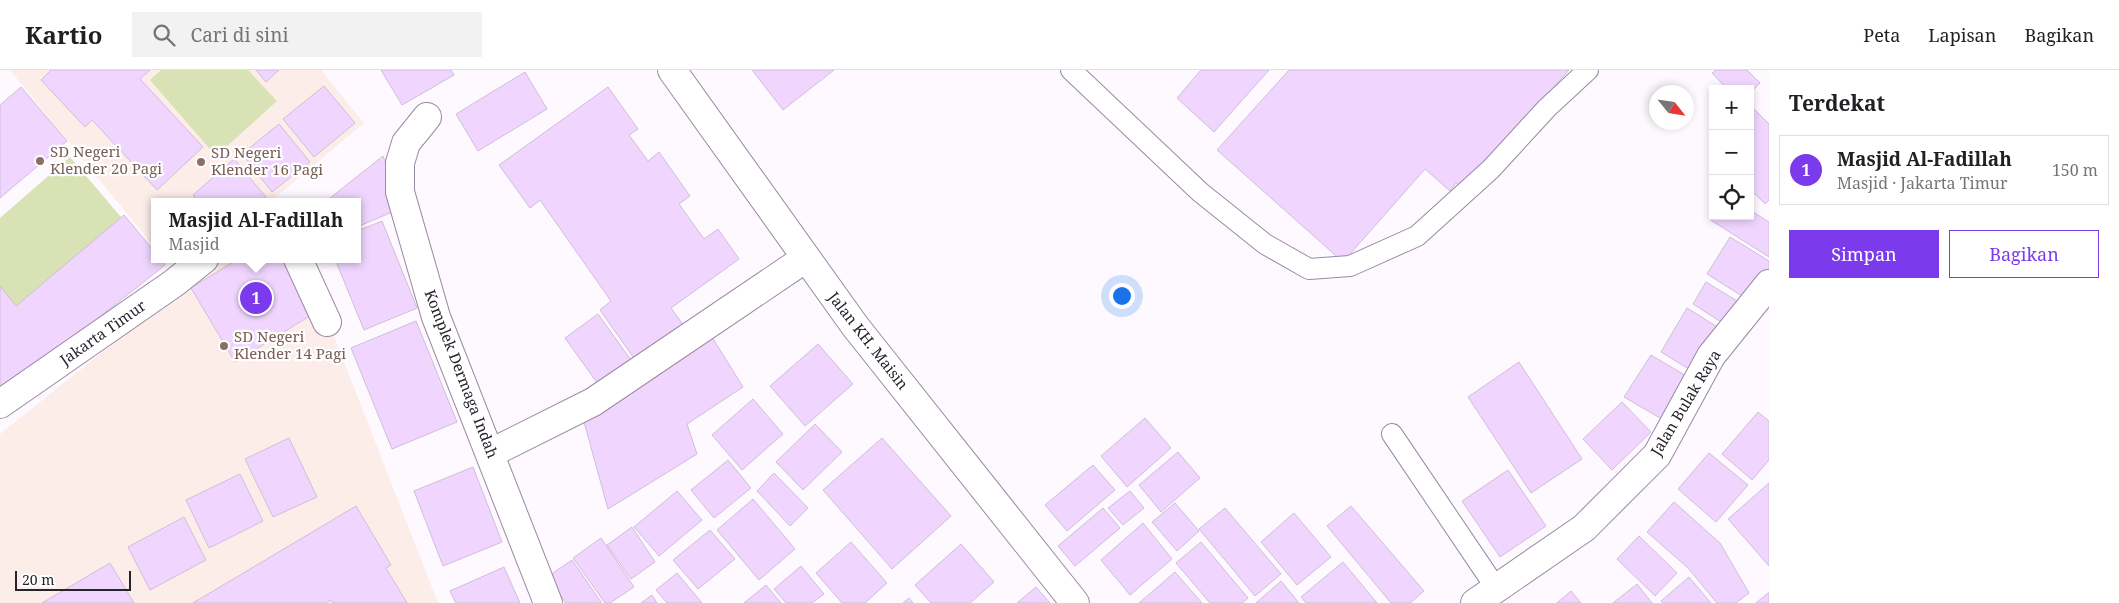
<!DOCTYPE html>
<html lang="id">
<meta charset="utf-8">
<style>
:root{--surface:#fff;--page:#f2f2f2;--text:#202124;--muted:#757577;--line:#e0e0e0;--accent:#7c3aed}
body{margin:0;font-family:"Noto Serif",serif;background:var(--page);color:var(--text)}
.controls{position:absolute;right:15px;top:15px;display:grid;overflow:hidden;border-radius:0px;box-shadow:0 2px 8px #0003}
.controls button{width:45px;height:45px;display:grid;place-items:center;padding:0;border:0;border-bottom:1px solid var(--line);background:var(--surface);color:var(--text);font:25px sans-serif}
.compass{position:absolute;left:1649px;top:15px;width:45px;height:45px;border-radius:50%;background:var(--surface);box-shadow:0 2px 8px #0003;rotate:120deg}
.scale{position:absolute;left:15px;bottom:12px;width:116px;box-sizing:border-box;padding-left:5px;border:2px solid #29232d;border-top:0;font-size:14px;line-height:18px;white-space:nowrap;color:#29232d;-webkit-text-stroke:4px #fff;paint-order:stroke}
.you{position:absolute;left:1121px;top:225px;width:18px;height:18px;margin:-12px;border:4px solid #fff;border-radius:50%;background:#1a73e8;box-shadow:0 0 0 8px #1a73e833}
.badge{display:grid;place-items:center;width:32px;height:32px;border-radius:50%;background:var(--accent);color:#fff;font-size:16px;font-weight:700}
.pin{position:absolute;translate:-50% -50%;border:2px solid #fff;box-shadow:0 1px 5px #0006}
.popup{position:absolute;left:151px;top:128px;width:210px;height:65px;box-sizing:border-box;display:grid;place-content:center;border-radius:0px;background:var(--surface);filter:drop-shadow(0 1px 4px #0005);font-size:16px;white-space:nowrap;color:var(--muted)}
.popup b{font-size:19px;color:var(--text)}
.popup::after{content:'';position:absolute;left:50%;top:100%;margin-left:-10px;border:10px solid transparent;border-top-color:var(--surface)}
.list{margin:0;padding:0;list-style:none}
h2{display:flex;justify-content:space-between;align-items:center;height:65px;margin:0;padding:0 20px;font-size:21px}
h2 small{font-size:16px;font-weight:400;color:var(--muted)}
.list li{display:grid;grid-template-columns:32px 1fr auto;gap:15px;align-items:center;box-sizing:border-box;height:70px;margin:0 10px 10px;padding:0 10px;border:1px solid var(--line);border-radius:0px}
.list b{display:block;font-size:19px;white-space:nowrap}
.list p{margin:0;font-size:16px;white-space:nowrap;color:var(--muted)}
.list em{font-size:16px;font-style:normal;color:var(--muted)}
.actions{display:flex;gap:10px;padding:15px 20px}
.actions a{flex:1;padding:11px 0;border:1px solid var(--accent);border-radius:0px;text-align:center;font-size:18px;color:var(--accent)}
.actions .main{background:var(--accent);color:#fff}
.icon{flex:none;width:28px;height:28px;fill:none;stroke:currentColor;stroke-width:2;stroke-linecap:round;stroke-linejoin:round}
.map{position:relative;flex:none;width:1769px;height:533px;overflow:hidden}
header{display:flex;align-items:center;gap:30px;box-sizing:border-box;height:70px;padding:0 25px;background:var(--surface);border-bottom:1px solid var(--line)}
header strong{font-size:24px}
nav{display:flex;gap:28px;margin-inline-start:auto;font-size:18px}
.search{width:350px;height:45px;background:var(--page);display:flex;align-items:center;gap:12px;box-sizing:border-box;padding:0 18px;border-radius:0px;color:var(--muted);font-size:19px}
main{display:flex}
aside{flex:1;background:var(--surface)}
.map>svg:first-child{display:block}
.education{fill:#fcede8}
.green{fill:#d9e2b5}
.building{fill:#f0d6ff;stroke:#cebed7}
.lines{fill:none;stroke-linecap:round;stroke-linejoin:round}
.service-casing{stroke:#998aa2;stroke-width:22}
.minor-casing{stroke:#998aa2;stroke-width:30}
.tertiary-casing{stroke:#998aa2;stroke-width:30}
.service{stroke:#fff;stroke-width:20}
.minor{stroke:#fff;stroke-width:28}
.tertiary{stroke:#fff;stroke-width:28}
.education-dot{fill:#8d6e63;stroke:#fff;stroke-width:2}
.labels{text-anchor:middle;stroke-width:4.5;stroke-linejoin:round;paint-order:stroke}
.education-label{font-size:15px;fill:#785e54;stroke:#fff;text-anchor:start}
.street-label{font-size:15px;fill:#29232d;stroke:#fff}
</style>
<header>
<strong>Kartio</strong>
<div class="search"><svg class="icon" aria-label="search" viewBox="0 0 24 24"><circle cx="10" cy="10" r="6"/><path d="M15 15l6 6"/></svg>Cari di sini</div>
<nav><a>Peta</a><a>Lapisan</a><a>Bagikan</a></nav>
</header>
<main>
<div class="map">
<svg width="1769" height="533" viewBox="0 0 1769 533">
<rect width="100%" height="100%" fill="#fdf9ff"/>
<path class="education" d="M10,0H321L364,53L270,132H155V178Z
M219,189H304L438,533H0V364Z"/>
<path class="green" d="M161,0H248L277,31L216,86L150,10Z
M70,87L126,153L20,243L0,220V148Z"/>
<path class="building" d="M51,0H150L140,9L203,77L157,120L92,50L85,57L41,10Z
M256,0H279L266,12Z
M381,0H451L454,5L402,35Z
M752,0H834L783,40Z
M1201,0H1269L1214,62L1177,28Z
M1289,0H1569L1463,119L1456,113L1450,121L1425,99L1343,192L1217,80Z
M1716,0H1747L1760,13L1750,23V19H1727L1712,3Z
M525,2L547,39L478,81L456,44Z
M324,16L355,53L314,87L283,49Z
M21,17L67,71L0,128V35Z
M608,17L638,59L629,65L648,91L659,82L690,126L679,134L704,169L718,159L739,189L671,238L687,260L638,294L600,240L611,231L540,130L530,138L499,95Z
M1750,35L1769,54V130L1765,134L1750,119Z
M279,54L310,92L272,122L242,84Z
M383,86L404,137L357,157V132H325Z
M234,89L266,127L261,132H198L193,125Z
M1750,140L1769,152V187L1709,149L1713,143V146H1750Z
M124,145L155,182V189H161L165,195L0,326V216L16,236Z
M382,151L417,238L364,260L335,189H357V161Z
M1730,167L1769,191V200L1750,231L1707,204Z
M238,189H290L321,239L235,292L191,218Z
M1706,212L1742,234L1729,257L1693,234Z
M1687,238L1724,261L1697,304L1661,282Z
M598,244L636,297L603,321L565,268Z
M416,251L457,352L392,379L351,278Z
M712,267L743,317L687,354L697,384L608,439L581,341Z
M818,274L853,314L805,356L770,316Z
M1651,285L1693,310L1667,352L1624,327Z
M1519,292L1582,389L1531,423L1468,327Z
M753,329L783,364L742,400L712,365Z
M1622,332L1651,362L1612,400L1583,369Z
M1758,342L1769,351V390L1752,410L1722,384Z
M1145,348L1171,378L1127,417L1101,386Z
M815,354L842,382L803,420L776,392Z
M289,368L317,427L273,447L245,389Z
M882,368L951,446L892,499L823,420Z
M1178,382L1200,408L1161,442L1139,415Z
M1709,383L1748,415L1716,452L1678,419Z
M728,390L751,418L714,448L691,420Z
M1093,395L1115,420L1067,461L1045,435Z
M473,397L502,472L443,496L414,421Z
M1508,400L1546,456L1500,487L1462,431Z
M774,403L808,438L790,456L757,421Z
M240,404L263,451L209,478L186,430Z
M1769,413V496L1728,449Z
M677,421L702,450L659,486L634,457Z
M1130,421L1144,438L1123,455L1108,438Z
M753,429L795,479L759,510L717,460Z
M1674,432L1720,473L1749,523L1736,533H1717L1688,498L1647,462Z
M1175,433L1199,461L1177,481L1152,452Z
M356,436L391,495L386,498L407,533H333L331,530L326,533H193Z
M1351,436L1424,521L1410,533H1391L1327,456Z
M1103,438L1120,458L1075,496L1058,476Z
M1225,438L1281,504L1255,526L1199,459Z
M1294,443L1331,487L1297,515L1261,472Z
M184,447L206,490L150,520L128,477Z
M1143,453L1172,489L1130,525L1101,490Z
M632,457L655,492L631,509L607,475Z
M710,460L735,489L698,519L673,490Z
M1639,466L1677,503L1655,526L1617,489Z
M601,468L634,517L610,533H605L573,488Z
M851,472L887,513L865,533H842L816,503Z
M1201,472L1248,528L1242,533H1210L1176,493Z
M961,474L994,512L970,533H931L915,515Z
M572,490L601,532L600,533H566L547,507Z
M1343,492L1377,533H1306L1301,527Z
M110,493L134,533H42Z
M801,496L824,524L812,533H786L774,519Z
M504,497L520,533H456L450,521Z
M1175,502L1202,533H1139Z
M677,503L702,533H667L656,520Z
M1689,507L1711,533H1663L1661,531Z
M1281,511L1299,533H1256Z
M1637,514L1652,533H1613Z
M766,515L781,533H744Z
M1036,517L1050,533H1017Z
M1571,521L1581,533H1557Z
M1769,522V533H1756Z
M652,525L657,533H641Z
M909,528L913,533H903Z"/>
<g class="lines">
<defs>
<path id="service" d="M1071,0L1200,122L1265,174L1309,199L1350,196L1417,166L1491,99L1547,38L1588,0
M1392,364L1496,518"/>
<path id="minor" d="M427,47L406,73L400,93V122L436,247L548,533
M298,189L327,252
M0,334L174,213L204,189
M491,383L593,332L806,188
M1475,533L1584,458L1657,385L1711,286L1769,214"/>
<path id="tertiary" d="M672,0L855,256L1075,533"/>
</defs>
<use href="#service" class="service-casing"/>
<use href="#minor" class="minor-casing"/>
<use href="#tertiary" class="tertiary-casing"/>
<use href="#service" class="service"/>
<use href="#minor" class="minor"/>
<use href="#tertiary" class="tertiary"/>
</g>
<g class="education-dot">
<circle cx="40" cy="91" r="5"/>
<circle cx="201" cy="92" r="5"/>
<circle cx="224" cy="276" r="5"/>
</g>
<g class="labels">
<g class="education-label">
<text x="50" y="87">SD Negeri<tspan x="50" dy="17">Klender 20 Pagi</tspan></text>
<text x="211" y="88">SD Negeri<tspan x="211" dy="17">Klender 16 Pagi</tspan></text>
<text x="234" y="272">SD Negeri<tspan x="234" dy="17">Klender 14 Pagi</tspan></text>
</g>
<g class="street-label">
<text transform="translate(103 263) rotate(-35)" y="5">Jakarta Timur</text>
<text transform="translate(868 271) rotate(52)" y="5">Jalan KH. Maisin</text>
<text transform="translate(461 304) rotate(69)" y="5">Komplek Dermaga Indah</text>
<text transform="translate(1686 333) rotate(-59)" y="5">Jalan Bulak Raya</text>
</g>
</g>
</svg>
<div class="controls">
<button>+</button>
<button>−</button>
<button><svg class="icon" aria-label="locate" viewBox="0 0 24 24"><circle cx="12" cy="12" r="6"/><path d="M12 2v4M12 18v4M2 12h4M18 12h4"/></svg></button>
</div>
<svg class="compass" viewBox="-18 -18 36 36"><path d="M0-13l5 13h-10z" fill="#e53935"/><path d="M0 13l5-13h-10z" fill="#757577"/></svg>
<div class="scale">20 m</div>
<div class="you"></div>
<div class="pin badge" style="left:256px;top:228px">1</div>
<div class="popup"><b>Masjid Al-Fadillah</b>Masjid</div>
</div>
<aside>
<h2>Terdekat<small></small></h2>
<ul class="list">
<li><span class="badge">1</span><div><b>Masjid Al-Fadillah</b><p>Masjid · Jakarta Timur</p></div><em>150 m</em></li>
</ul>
<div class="actions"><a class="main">Simpan</a><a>Bagikan</a></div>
</aside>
</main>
